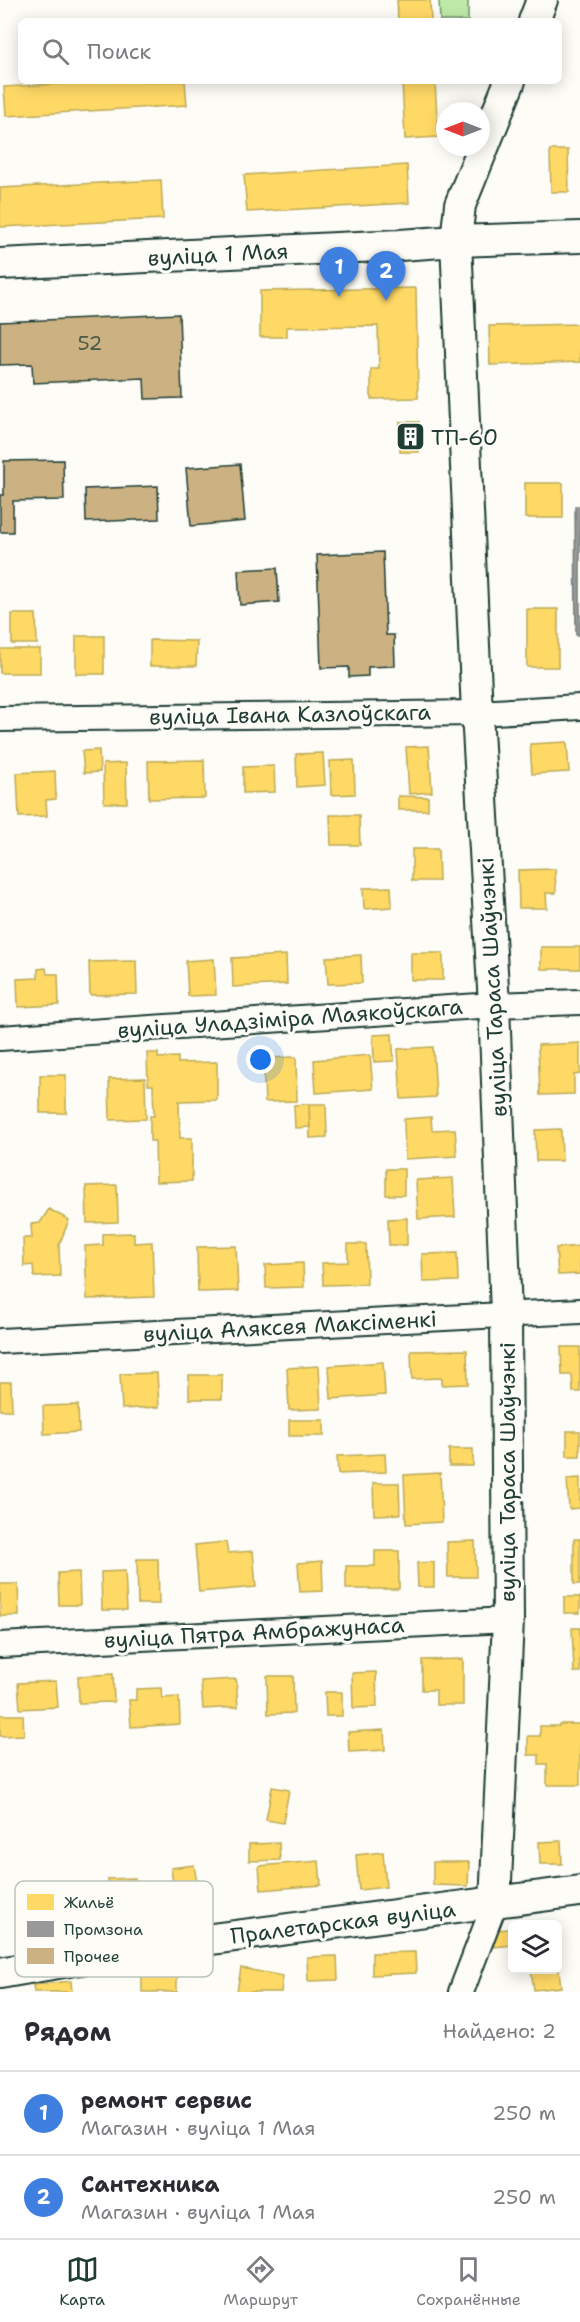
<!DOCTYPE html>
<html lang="ru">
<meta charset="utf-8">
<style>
:root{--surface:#fff;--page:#f7f7f7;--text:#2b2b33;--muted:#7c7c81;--line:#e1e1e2;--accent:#1f3d34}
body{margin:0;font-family:"Shantell Sans",sans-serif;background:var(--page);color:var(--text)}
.controls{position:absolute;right:18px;bottom:18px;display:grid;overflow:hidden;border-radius:9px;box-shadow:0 3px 15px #0003}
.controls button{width:54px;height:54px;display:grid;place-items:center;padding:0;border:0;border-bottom:2px solid var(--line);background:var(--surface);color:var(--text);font:30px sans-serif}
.compass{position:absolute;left:436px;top:102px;width:54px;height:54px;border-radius:50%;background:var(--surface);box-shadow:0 3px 15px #0003;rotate:270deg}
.you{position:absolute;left:261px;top:1060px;width:21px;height:21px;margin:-15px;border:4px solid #fff;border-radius:50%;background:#1a73e8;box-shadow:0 0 0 9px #1a73e833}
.badge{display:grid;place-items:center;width:39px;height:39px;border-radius:50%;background:var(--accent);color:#fff;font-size:20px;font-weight:700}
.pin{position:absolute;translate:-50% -50px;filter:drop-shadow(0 2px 3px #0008)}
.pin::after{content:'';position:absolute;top:32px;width:21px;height:18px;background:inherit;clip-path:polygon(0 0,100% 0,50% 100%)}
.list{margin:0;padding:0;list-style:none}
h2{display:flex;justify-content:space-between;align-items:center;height:78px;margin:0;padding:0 24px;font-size:26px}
h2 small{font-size:20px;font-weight:400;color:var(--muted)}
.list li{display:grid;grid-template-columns:39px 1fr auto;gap:18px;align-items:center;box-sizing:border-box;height:84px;padding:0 24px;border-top:2px solid var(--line)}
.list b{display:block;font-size:22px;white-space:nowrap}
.list p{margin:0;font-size:20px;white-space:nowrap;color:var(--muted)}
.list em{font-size:20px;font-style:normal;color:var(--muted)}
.icon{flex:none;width:33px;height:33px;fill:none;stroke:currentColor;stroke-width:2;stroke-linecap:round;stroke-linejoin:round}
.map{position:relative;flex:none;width:580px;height:1992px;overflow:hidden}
.search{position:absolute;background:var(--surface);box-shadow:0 3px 15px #0003;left:18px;right:18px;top:18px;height:66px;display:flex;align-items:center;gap:15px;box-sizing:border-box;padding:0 21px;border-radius:9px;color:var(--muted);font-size:22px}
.sheet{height:246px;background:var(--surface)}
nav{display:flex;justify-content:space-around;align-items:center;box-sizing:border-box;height:84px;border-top:2px solid var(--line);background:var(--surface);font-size:16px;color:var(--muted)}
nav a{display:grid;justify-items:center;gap:3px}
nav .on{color:var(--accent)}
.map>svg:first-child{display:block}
.green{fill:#beeaa7;stroke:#6e946e;stroke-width:1.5}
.homes{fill:#ffd966;stroke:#bcaa57;stroke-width:1.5}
.industry{fill:#999;stroke:#747d7b;stroke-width:1.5}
.building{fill:#ccb282;stroke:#1f3d34;stroke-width:1.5}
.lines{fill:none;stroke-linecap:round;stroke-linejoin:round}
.minor-casing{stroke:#1f3d34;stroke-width:28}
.tertiary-casing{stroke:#1f3d34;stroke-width:34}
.minor{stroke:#fdfcf7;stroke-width:24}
.tertiary{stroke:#fdfcf7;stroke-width:30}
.labels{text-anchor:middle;stroke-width:6;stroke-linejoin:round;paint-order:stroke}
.number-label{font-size:20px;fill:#4a5a48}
.street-label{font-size:22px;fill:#1f3d34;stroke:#fdfcf7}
.poi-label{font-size:22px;fill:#1f3d34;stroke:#fdfcf7;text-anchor:start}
.key{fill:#fdfcf7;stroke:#bac3bc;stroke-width:1.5}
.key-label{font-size:16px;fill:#1f3d34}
</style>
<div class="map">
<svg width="580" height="1992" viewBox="0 0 580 1992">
<rect width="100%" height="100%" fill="#fdfcf7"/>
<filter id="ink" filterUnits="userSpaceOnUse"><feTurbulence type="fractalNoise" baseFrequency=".0167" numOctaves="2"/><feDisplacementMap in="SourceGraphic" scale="12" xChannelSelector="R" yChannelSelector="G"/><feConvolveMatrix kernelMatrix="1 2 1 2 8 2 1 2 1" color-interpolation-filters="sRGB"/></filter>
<g filter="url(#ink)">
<path class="green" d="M439,0H468V21H440Z"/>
<path class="homes" d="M397,0H430L431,21H398Z
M108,81H185L187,105L6,116L4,87Z
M402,81H435L438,137L405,139Z
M550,150H568L569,192H551Z
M407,165L409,203L247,212L244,175Z
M161,180L163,219L0,227V188Z
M416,288L418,398L371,399V369H379L378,326L287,327V337H260V291Z
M580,324V362L490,365L489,326Z
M400,422H419V452H400Z
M525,483H563V518H525Z
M527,609H558V667H527Z
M12,614H36L37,644H12Z
M76,636H104V674H76Z
M150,640L197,641L196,666H150Z
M0,649H40V673H0Z
M567,742L569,772L532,774L530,744Z
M429,746L432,792L409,794L406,747Z
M99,750L100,772L84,773L82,751Z
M323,753L325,785L297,787L296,754Z
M204,760L205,798L149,799L148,761Z
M354,760L355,794L331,795L330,761Z
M126,763L127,803H104L103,764Z
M274,766L275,792L243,793V767Z
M55,771L56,799L46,800L47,816L19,817L17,773Z
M398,796L428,797V810H398Z
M330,815H359L360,845H331Z
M412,849H438L439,881H412Z
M555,869L556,893H546L547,908H519L518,870Z
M391,887L392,907L364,909L363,888Z
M541,947H580V969H541Z
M411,953H443V980H411Z
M286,955L287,984L233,987L232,958Z
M361,955L362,983L328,984L326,957Z
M214,959L216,995L188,996L186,961Z
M136,961L137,994L90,995L89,962Z
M46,968L47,974H58L59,1005L18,1007L17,979L38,978V969Z
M392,1034L394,1061L374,1062L373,1035Z
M580,1043V1074L574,1075V1094L540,1095L538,1045Z
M433,1047L436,1097L401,1099L398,1049Z
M147,1053H158V1058L178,1057V1063L217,1062V1100L179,1101L180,1138H192V1181L156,1182L155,1141H150V1116H154L153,1085H148Z
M370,1055L373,1089L316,1093L314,1060Z
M296,1057L297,1101L265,1102L263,1058Z
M40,1075H66V1113H40Z
M145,1078L146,1119L110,1120L109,1079Z
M309,1104L310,1127L295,1128L294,1105Z
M309,1104H326L327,1137L310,1138Z
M431,1117L432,1130L455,1129L457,1156L405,1159L404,1119Z
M561,1129L562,1161H536L535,1130Z
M386,1169H404V1195H386Z
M453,1178L455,1217L418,1219L416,1180Z
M117,1185L118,1222L87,1223L86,1186Z
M49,1209L69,1220L59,1245L60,1276L34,1277L33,1265L24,1266L23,1238H32L31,1224L40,1223Z
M407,1218V1245H389L388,1219Z
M134,1233V1243L152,1242L154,1297L87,1299L85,1246L103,1245V1234Z
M348,1244H366L367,1284L323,1285L322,1263L348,1262Z
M236,1246L238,1291L198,1292L197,1247Z
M580,1246V1274L558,1275L556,1248Z
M457,1253L458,1281L423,1282L422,1254Z
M303,1263L304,1287L266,1288L265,1265Z
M561,1347H580V1392H573L572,1375H562Z
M467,1350L468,1384L442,1385V1378L412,1379L411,1351Z
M383,1362L385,1395L331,1399L329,1366Z
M319,1366L321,1409L289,1410L287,1368Z
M157,1373L159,1407L122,1409L120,1374Z
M189,1375H222V1399H189Z
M0,1382H11L12,1410H0Z
M78,1405L79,1432L44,1434L43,1406Z
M289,1420H324V1436H289Z
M567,1431H580V1456H567Z
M449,1449H473V1466H449Z
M385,1454L386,1472L338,1474L337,1456Z
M440,1473L442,1522L406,1524L404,1475Z
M580,1478V1508L569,1509L567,1479Z
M373,1483H399L400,1514L374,1515Z
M574,1539H580V1584H574Z
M475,1541L476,1577H448L447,1542Z
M226,1542L228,1553L253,1551L256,1587L199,1592L195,1545Z
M375,1551H399V1589H346V1566H375Z
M137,1559H158L159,1604H138Z
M322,1561L323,1591L300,1592L298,1563Z
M434,1562V1587H418L417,1563Z
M125,1571L127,1610H102L101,1572Z
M79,1572L80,1605H59L58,1573Z
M0,1584H18L19,1616H0Z
M564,1597H580V1613H564Z
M572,1628H580V1672H574Z
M463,1659V1705H436V1690H422V1660Z
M376,1672L377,1707L353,1708L352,1673Z
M113,1674L114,1702L79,1703L78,1676Z
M267,1676H293L294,1713L268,1714Z
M236,1679L238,1707L203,1709L201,1681Z
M56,1681L58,1707L20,1709L18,1683Z
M161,1688L162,1698L179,1697L180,1724L131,1727L129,1700H136V1689Z
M325,1692H342V1716H326Z
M0,1715H23L24,1735L0,1736Z
M559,1724H580V1785H547V1764H539V1755H528V1736H540V1726H559Z
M384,1730L385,1750L349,1752L348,1732Z
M272,1787L289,1790L283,1823L266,1820Z
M561,1841L562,1864H540L539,1842Z
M279,1843L280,1860L249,1861V1844Z
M383,1852L386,1887L359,1890L356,1855Z
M319,1861L321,1885L261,1890L259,1866Z
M433,1862H469L468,1886L433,1885Z
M194,1865L198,1889L174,1892L171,1868Z
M135,1878L136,1903L109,1904L108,1879Z
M512,1929V1945L494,1947L493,1930Z
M415,1952L416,1973L372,1975V1953Z
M337,1956L338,1980L308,1981L307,1957Z
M558,1962L561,1987L534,1990L531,1970H558Z
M241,1968L283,1976L281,1992H237Z
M142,1969H177V1992H142Z
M71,1981L72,1992H34L33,1985Z"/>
<path class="industry" d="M575,506H580V635H576Z"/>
<path class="building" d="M179,314L182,398L145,399L144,378L33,383L32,364L0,365V322Z
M63,460L64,500L13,501V532H0V495H4V461Z
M240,464L245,521L191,526L186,468Z
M158,486L159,519L86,522L85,489Z
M383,552L386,635H394L395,666L368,667V676L349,677V667L321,668L317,555Z
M277,568L279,602L240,605L238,570Z"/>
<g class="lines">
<defs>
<path id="minor" d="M0,719L477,713L580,707
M0,1038L494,1005L580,1002
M0,1341L580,1311
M0,1645L508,1620
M461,1992L495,1903"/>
<path id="tertiary" d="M534,21L542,0
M0,264L400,245L456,241L580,237
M495,1903L508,1620L506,1314L494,1005L477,713L456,241L460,205L510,81
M0,1973L150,1947L580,1891"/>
</defs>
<use href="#minor" class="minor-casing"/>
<use href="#tertiary" class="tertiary-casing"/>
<use href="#minor" class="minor"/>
<use href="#tertiary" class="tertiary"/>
</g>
</g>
<defs>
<symbol id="building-square" viewBox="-11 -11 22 22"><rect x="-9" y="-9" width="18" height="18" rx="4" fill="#1f3d34" stroke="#fdfcf7"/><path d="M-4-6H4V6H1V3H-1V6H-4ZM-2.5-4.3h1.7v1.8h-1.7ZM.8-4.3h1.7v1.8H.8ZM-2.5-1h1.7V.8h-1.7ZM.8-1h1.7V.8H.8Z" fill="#fff"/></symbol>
</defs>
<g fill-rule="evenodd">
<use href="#building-square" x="394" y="420" width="33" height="33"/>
</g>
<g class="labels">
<g class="number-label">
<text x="90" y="350">52</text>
</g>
<g class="street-label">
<text transform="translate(218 254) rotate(-3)" y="8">вуліца 1 Мая</text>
<text transform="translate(290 714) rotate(-1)" y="8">вуліца Івана Казлоўскага</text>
<text transform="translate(492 987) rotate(-93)" y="8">вуліца Тараса Шаўчэнкі</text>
<text transform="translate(290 1018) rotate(-4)" y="8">вуліца Уладзіміра Маякоўскага</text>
<text transform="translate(290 1326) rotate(-3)" y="8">вуліца Аляксея Максіменкі</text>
<text transform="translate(507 1472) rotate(-90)" y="8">вуліца Тараса Шаўчэнкі</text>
<text transform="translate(254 1632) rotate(-3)" y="8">вуліца Пятра Амбражунаса</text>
<text transform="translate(343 1922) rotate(-7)" y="8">Пралетарская вуліца</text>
</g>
<g class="poi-label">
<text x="431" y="445">ТП-60</text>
</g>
</g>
<rect x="15" y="1881" width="198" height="96" rx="9" class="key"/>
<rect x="27" y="1894" width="27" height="16" fill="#ffd966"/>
<rect x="27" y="1921" width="27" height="16" fill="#999"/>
<rect x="27" y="1948" width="27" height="16" fill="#ccb282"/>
<g class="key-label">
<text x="64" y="1908">Жильё</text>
<text x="64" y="1935">Промзона</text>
<text x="64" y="1962">Прочее</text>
</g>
</svg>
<div class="controls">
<button><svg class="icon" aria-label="layers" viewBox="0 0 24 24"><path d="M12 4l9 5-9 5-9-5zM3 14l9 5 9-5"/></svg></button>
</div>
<svg class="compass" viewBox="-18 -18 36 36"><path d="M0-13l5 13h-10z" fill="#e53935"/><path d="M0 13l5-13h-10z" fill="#7c7c81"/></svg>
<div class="you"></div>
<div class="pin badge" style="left:339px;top:297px;background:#3f7fe0">1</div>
<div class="pin badge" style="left:386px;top:301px;background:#3f7fe0">2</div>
<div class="search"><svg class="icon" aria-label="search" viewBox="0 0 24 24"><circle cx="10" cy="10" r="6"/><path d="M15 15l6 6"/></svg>Поиск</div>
</div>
<section class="sheet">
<h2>Рядом<small>Найдено: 2</small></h2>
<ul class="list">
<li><span class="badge" style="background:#3f7fe0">1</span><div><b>ремонт сервис</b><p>Магазин · вуліца 1 Мая</p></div><em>250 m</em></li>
<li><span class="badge" style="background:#3f7fe0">2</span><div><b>Сантехника</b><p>Магазин · вуліца 1 Мая</p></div><em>250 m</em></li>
</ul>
</section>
<nav>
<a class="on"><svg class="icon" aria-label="map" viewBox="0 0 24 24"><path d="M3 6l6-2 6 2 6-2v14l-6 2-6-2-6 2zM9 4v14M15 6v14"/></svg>Карта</a>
<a><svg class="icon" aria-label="directions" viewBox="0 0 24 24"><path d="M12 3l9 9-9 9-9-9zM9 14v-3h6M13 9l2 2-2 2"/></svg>Маршрут</a>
<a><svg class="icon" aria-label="saved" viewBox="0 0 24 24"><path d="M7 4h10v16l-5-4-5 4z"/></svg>Сохранённые</a>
</nav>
